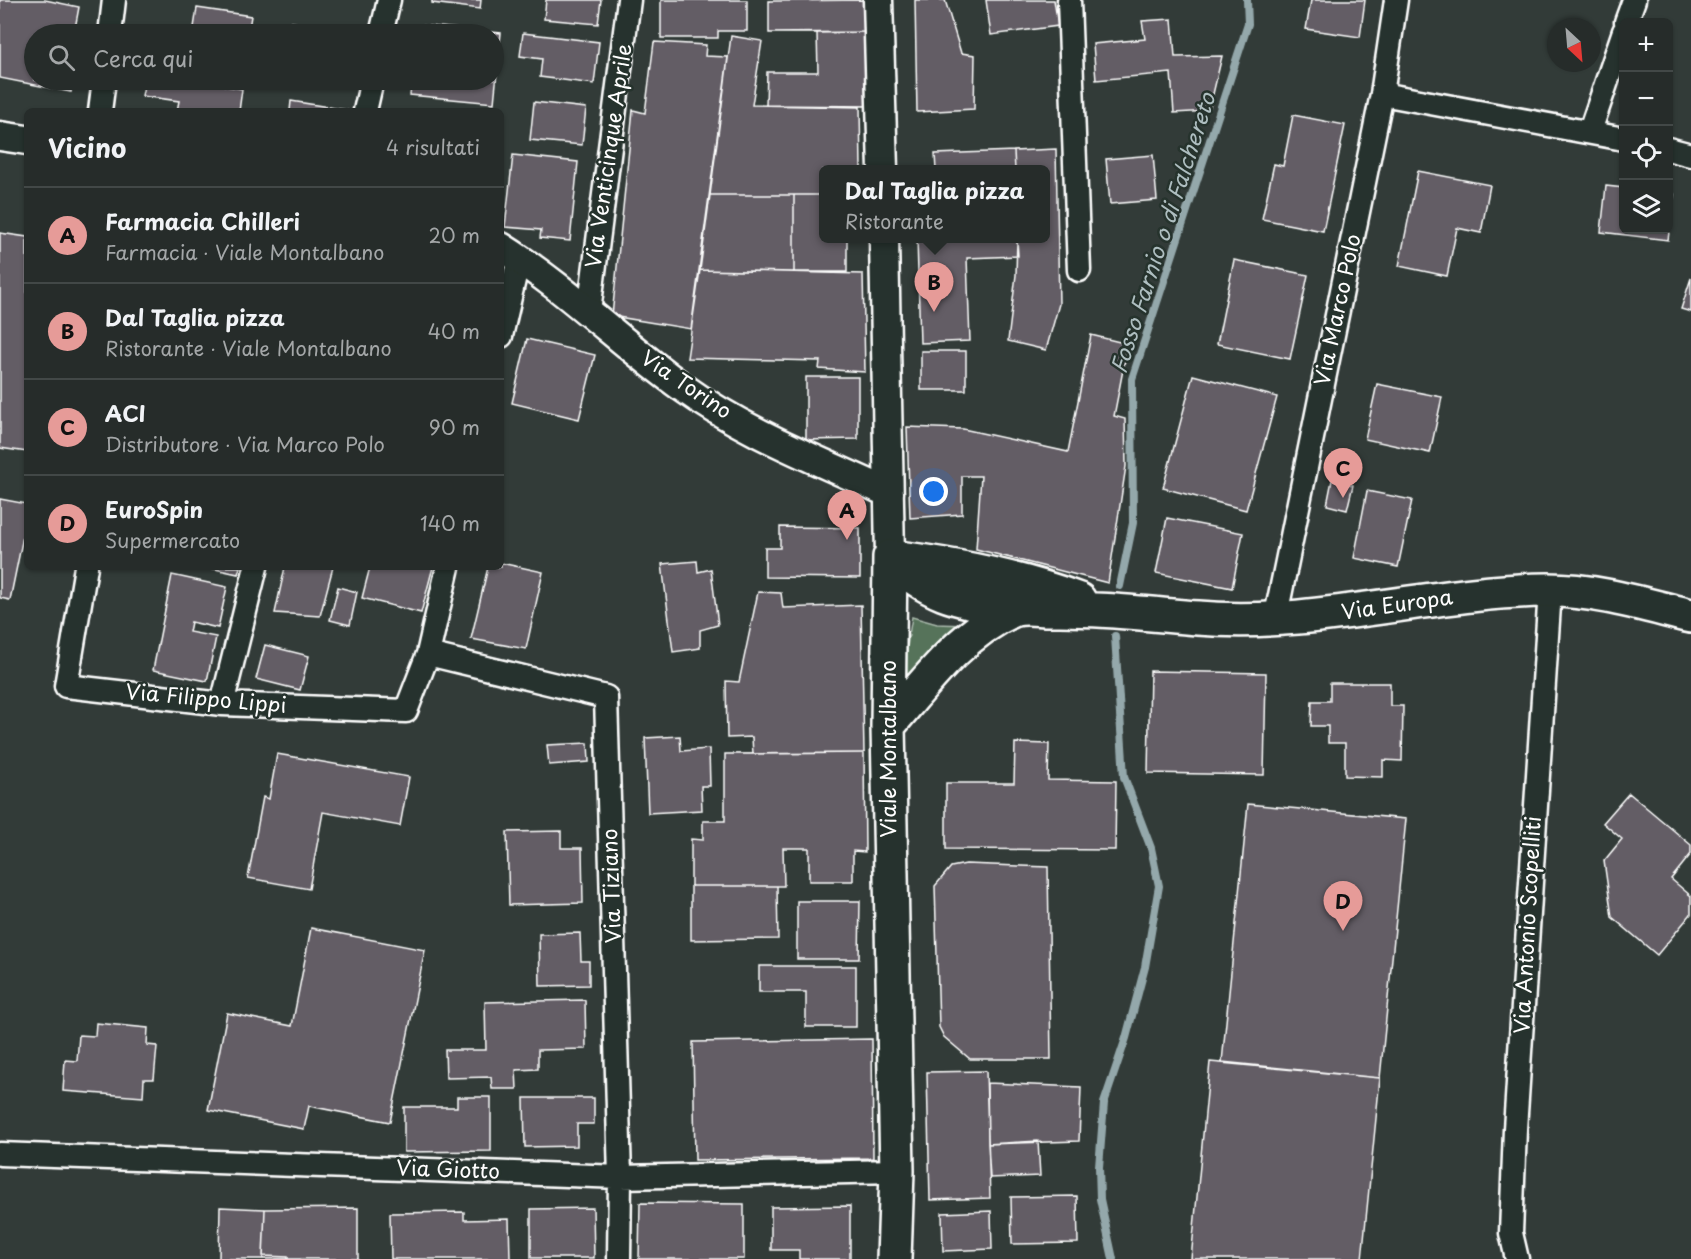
<!DOCTYPE html>
<html lang="it">
<meta charset="utf-8">
<style>
:root{--surface:#262c2a;--page:#2e3432;--text:#f1f3f6;--muted:#a4a7a8;--line:#424847;--accent:#e69b98}
body{margin:0;font-family:"Playpen Sans",sans-serif;background:var(--page);color:var(--text)}
.controls{position:absolute;right:18px;top:18px;display:grid;overflow:hidden;border-radius:9px;box-shadow:0 2px 4px #0004}
.controls button{width:54px;height:54px;display:grid;place-items:center;padding:0;border:0;border-bottom:2px solid var(--line);background:var(--surface);color:var(--text);font:30px sans-serif}
.compass{position:absolute;left:1547px;top:18px;width:54px;height:54px;border-radius:50%;background:var(--surface);box-shadow:0 2px 4px #0004;rotate:154deg}
.you{position:absolute;left:934px;top:492px;width:21px;height:21px;margin:-15px;border:4px solid #fff;border-radius:50%;background:#1a73e8;box-shadow:0 0 0 9px #1a73e833}
.badge{display:grid;place-items:center;width:39px;height:39px;border-radius:50%;background:var(--accent);color:#111;font-size:20px;font-weight:700}
.pin{position:absolute;translate:-50% -50px;filter:drop-shadow(0 2px 3px #0008)}
.pin::after{content:'';position:absolute;top:32px;width:21px;height:18px;background:inherit;clip-path:polygon(0 0,100% 0,50% 100%)}
.popup{position:absolute;left:819px;top:165px;width:231px;height:78px;box-sizing:border-box;display:grid;place-content:center;border-radius:9px;background:var(--surface);filter:drop-shadow(0 2px 4px #0005);font-size:20px;white-space:nowrap;color:var(--muted)}
.popup b{font-size:22px;color:var(--text)}
.popup::after{content:'';position:absolute;left:50%;top:100%;margin-left:-12px;border:12px solid transparent;border-top-color:var(--surface)}
.list{margin:0;padding:0;list-style:none}
h2{display:flex;justify-content:space-between;align-items:center;height:78px;margin:0;padding:0 24px;font-size:26px}
h2 small{font-size:20px;font-weight:400;color:var(--muted)}
.list li{display:grid;grid-template-columns:39px 1fr auto;gap:18px;align-items:center;box-sizing:border-box;height:96px;padding:0 24px;border-top:2px solid var(--line)}
.list b{display:block;font-size:22px;white-space:nowrap}
.list p{margin:0;font-size:20px;white-space:nowrap;color:var(--muted)}
.list em{font-size:20px;font-style:normal;color:var(--muted)}
.icon{flex:none;width:33px;height:33px;fill:none;stroke:currentColor;stroke-width:2;stroke-linecap:round;stroke-linejoin:round}
.map{position:relative;flex:none;width:1691px;height:1259px;overflow:hidden}
.search{position:absolute;background:var(--surface);box-shadow:0 2px 4px #0004;left:24px;top:24px;width:480px;height:66px;display:flex;align-items:center;gap:15px;box-sizing:border-box;padding:0 21px;border-radius:33px;color:var(--muted);font-size:22px}
.panel{position:absolute;background:var(--surface);box-shadow:0 2px 4px #0004;left:24px;top:108px;width:480px;height:462px;border-radius:9px}
.map>svg:first-child{display:block}
.green{fill:#56735a;stroke:#aab9ac;stroke-width:1.5}
.lines{fill:none;stroke-linecap:round;stroke-linejoin:round}
.stream{stroke:#94a8ab;stroke-width:8}
.building{fill:#635d65;stroke:#fff;stroke-width:1.5}
.minor-casing{stroke:#fff;stroke-width:27}
.tertiary-casing{stroke:#fff;stroke-width:33}
.secondary-casing{stroke:#fff;stroke-width:38}
.minor{stroke:#26332d;stroke-width:22}
.tertiary{stroke:#26332d;stroke-width:28}
.secondary{stroke:#26332d;stroke-width:33}
.labels{text-anchor:middle;stroke-width:5;stroke-linejoin:round;paint-order:stroke}
.street-label{font-size:21px;fill:#fff;stroke:#26332d}
.water-label{font-size:22px;font-style:italic;fill:#aebec0;stroke:#26332d}
</style>
<div class="map">
<svg width="1691" height="1259" viewBox="0 0 1691 1259">
<rect width="100%" height="100%" fill="#323b38"/>
<filter id="ink" filterUnits="userSpaceOnUse"><feTurbulence type="fractalNoise" baseFrequency=".0167" numOctaves="2"/><feDisplacementMap in="SourceGraphic" scale="12" xChannelSelector="R" yChannelSelector="G"/><feConvolveMatrix kernelMatrix="1 2 1 2 8 2 1 2 1" color-interpolation-filters="sRGB"/></filter>
<g filter="url(#ink)">
<path class="green" d="M912,617L937,624L965,625L940,642L901,684Z"/>
<g class="lines">
<path class="stream" d="M1120,586L1133,523L1132,379L1248,24L1247,0
M1113,1259L1100,1199L1099,1167L1104,1103L1126,1038L1145,967L1159,886L1151,848L1124,777L1115,636"/>
</g>
<path class="building" d="M0,0H45L79,7L74,34H34V80H73L71,92L0,78Z
M432,0H481L480,9L432,3Z
M546,0H601L598,24L544,19Z
M661,0H747V31H718V38H661Z
M868,0L869,32L769,33V1Z
M915,0H945L961,53L975,55L974,109L917,112Z
M986,0H1054L1058,26L991,35Z
M1311,0H1365L1360,37L1306,29Z
M197,8L251,16L248,34H193Z
M1172,19L1175,57L1222,56L1209,111L1174,113L1171,73L1096,80L1093,44L1145,39L1142,21Z
M291,22L354,30L353,34H289Z
M418,25L501,33L494,103L410,95L412,80H494V34H417Z
M869,32V106L766,105L767,72H818L817,33Z
M523,33L599,42L594,84L540,77L542,59L520,56Z
M731,36L762,41L752,105L860,107L861,170H823V195H710Z
M654,42L706,45L705,56L728,57L691,329L612,316L633,110L645,113Z
M145,80H226L225,86L242,89L239,111H177L179,101L142,96Z
M291,101L347,110V111H290Z
M534,102L586,108L582,145L530,140Z
M1293,115L1345,125L1323,231L1262,219L1274,164L1283,166Z
M1056,149L1059,304L1046,350L1008,341L1016,275L1017,238H1045V170H1015L1014,151Z
M1014,151L1015,170H936L935,154Z
M513,155L578,162L570,241L540,238L541,230L505,227Z
M1153,155L1157,200L1110,204L1106,159Z
M1418,171L1490,185L1481,233L1457,228L1447,276L1399,266Z
M1606,186L1624,188V230H1668V193L1674,194L1668,240L1601,232Z
M710,195H794V272L700,270Z
M794,195H823V238H847V272H794Z
M0,233L27,237V452L0,448Z
M917,238H1017L1018,256L967,258L970,341L920,343Z
M1234,260L1308,275L1290,359L1217,344Z
M700,270L863,274L865,372L819,369L820,361L687,358Z
M1691,278V312L1681,309Z
M1091,335L1128,344L1114,416L1125,419L1126,466L1108,583L976,549L981,476H962V514L910,518L907,427L963,429L1068,452Z
M527,339L595,355L579,419L512,403Z
M921,351H966V390H921Z
M1193,375L1277,397L1246,510L1163,488Z
M806,377H858V439L806,440Z
M1377,384L1442,397L1430,453L1365,439Z
M1332,480L1353,485L1347,510L1327,505Z
M1367,491L1412,500L1398,567L1354,558Z
M0,499L27,504V517L10,600L0,598Z
M1167,518L1243,533L1232,588L1156,573Z
M780,527L860,528V578L765,577V548H780Z
M697,561L698,572L711,569L718,625L700,630V648L673,652L662,564Z
M501,563L543,572L526,649L471,639L488,567H501Z
M206,567H240L238,574Z
M285,567H333L320,616L275,613Z
M370,567H433L421,613L362,598Z
M172,575L227,587L218,628L191,622L189,632L216,637L207,681L153,670Z
M338,587L357,592L350,625L330,620Z
M758,592L781,593L783,608L861,605L864,753L753,754L752,737L727,738L726,681L739,682Z
M265,645L309,656L300,690L256,679Z
M1150,671L1266,673L1264,775L1148,773Z
M1330,683H1390V706H1403L1402,761L1383,760V777L1345,776V743H1328V726H1311L1312,701H1330Z
M680,736L681,751L709,749L710,786H701L702,810L648,813L645,738Z
M588,743L589,762L549,765L547,745Z
M1015,743L1049,744L1048,780L1116,781L1115,850L946,849V783H1014Z
M864,753L865,852L853,851V881H809V848H783L784,886H691V839L703,840V821H725V754Z
M277,754L409,777L400,826L323,812L309,889L248,878L263,797L269,799Z
M1629,793L1691,845V854L1671,879L1691,896V914L1657,955L1612,917L1604,861L1622,839L1603,823Z
M1248,804L1406,819L1380,1078L1222,1062Z
M561,831V848H582L583,903L509,905L507,832Z
M966,864L1048,867L1051,1059H970L944,1037L939,1027L935,886L951,867Z
M691,886H777L778,939L691,940Z
M797,901H860L859,959H797Z
M311,928L425,950L390,1122L309,1106L304,1129L208,1110L227,1013L292,1026Z
M580,933L581,961H589V985L540,986L539,934Z
M759,966H856V1027H806V992H759Z
M585,1000L586,1049L538,1050V1069L516,1070L517,1089H492L491,1077L446,1078L445,1050H486L485,1002Z
M96,1023L148,1028L147,1045L157,1046L154,1079H144L143,1097L63,1091L65,1060L77,1061L79,1035L95,1036Z
M872,1039L873,1158L695,1160L693,1042Z
M1210,1062L1380,1078L1362,1259H1191Z
M986,1071L990,1198L930,1200L927,1072Z
M987,1083L1081,1087L1079,1141L988,1144Z
M457,1097H491V1151L404,1152V1107H457Z
M524,1098H594V1124H577V1146L525,1147Z
M1038,1141L1040,1176L990,1178L988,1144Z
M1077,1196L1078,1243L1012,1244L1011,1197Z
M640,1203L744,1204V1259H639Z
M850,1206V1259H799V1250H771V1207Z
M220,1207L265,1209L263,1259H219Z
M358,1208V1259H288V1257L263,1256L265,1209Z
M593,1208L594,1258H531V1209Z
M991,1211L992,1249L943,1251L942,1213Z
M464,1212V1220L509,1219L510,1259H391L390,1213Z
M263,1256L288,1257V1259H263Z"/>
<g class="lines">
<defs>
<path id="minor" d="M1069,0L1079,270
M1626,22L1634,0
M110,34L114,0
M381,34L389,0
M1382,94L1624,139
M100,111L104,80
M365,111L372,80
M1590,131L1624,31
M1668,149L1691,155
M589,311L629,0
M501,336L519,258
M86,567L66,686L222,704L406,711L428,654L448,567
M1275,620L1382,94L1396,0
M428,654L606,697L620,1177L619,1259
M222,704L256,567
M0,1154L620,1177L897,1171
M1517,1259L1511,1233L1515,1129L1550,590"/>
<path id="tertiary" d="M878,0L883,170
M0,136L27,140
M884,238L890,557
M501,247C566,288 620,342 682,387C744,432 820,461 889,493"/>
<path id="secondary" d="M890,557L888,726L897,1171L894,1259
M890,557C955,565 1018,577 1079,600
M890,557C932,598 959,600 1015,609
M888,726C925,683 960,634 1013,610C1023,606 1038,609 1049,609C1099,608 1148,614 1198,618C1316,628 1431,591 1549,590C1597,590 1645,605 1691,616"/>
</defs>
<use href="#minor" class="minor-casing"/>
<use href="#tertiary" class="tertiary-casing"/>
<use href="#secondary" class="secondary-casing"/>
<use href="#minor" class="minor"/>
<use href="#tertiary" class="tertiary"/>
<use href="#secondary" class="secondary"/>
</g>
</g>
<g class="labels">
<g class="street-label">
<text transform="translate(609 156) rotate(-82)" y="7">Via Venticinque Aprile</text>
<text transform="translate(1338 310) rotate(-78)" y="7">Via Marco Polo</text>
<text transform="translate(686 385) rotate(34)" y="7">Via Torino</text>
<text transform="translate(1397 605) rotate(-8)" y="7">Via Europa</text>
<text transform="translate(206 699) rotate(5)" y="7">Via Filippo Lippi</text>
<text transform="translate(889 749) rotate(-90)" y="7">Viale Montalbano</text>
<text transform="translate(612 886) rotate(-92)" y="7">Via Tiziano</text>
<text transform="translate(1528 925) rotate(-87)" y="7">Via Antonio Scopelliti</text>
<text transform="translate(448 1170) rotate(2)" y="7">Via Giotto</text>
</g>
<g class="water-label">
<text transform="translate(1163 233) rotate(-72)" y="8">Fosso Farnio o di Falchereto</text>
</g>
</g>
</svg>
<div class="controls">
<button>+</button>
<button>−</button>
<button><svg class="icon" aria-label="locate" viewBox="0 0 24 24"><circle cx="12" cy="12" r="6"/><path d="M12 2v4M12 18v4M2 12h4M18 12h4"/></svg></button>
<button><svg class="icon" aria-label="layers" viewBox="0 0 24 24"><path d="M12 4l9 5-9 5-9-5zM3 14l9 5 9-5"/></svg></button>
</div>
<svg class="compass" viewBox="-18 -18 36 36"><path d="M0-13l5 13h-10z" fill="#e53935"/><path d="M0 13l5-13h-10z" fill="#a4a7a8"/></svg>
<div class="you"></div>
<div class="pin badge" style="left:847px;top:540px">A</div>
<div class="pin badge" style="left:934px;top:312px">B</div>
<div class="popup"><b>Dal Taglia pizza</b>Ristorante</div>
<div class="pin badge" style="left:1343px;top:498px">C</div>
<div class="pin badge" style="left:1343px;top:931px">D</div>
<div class="search"><svg class="icon" aria-label="search" viewBox="0 0 24 24"><circle cx="10" cy="10" r="6"/><path d="M15 15l6 6"/></svg>Cerca qui</div>
<section class="panel">
<h2>Vicino<small>4 risultati</small></h2>
<ul class="list">
<li><span class="badge">A</span><div><b>Farmacia Chilleri</b><p>Farmacia · Viale Montalbano</p></div><em>20 m</em></li>
<li><span class="badge">B</span><div><b>Dal Taglia pizza</b><p>Ristorante · Viale Montalbano</p></div><em>40 m</em></li>
<li><span class="badge">C</span><div><b>ACI</b><p>Distributore · Via Marco Polo</p></div><em>90 m</em></li>
<li><span class="badge">D</span><div><b>EuroSpin</b><p>Supermercato</p></div><em>140 m</em></li>
</ul>
</section>
</div>
